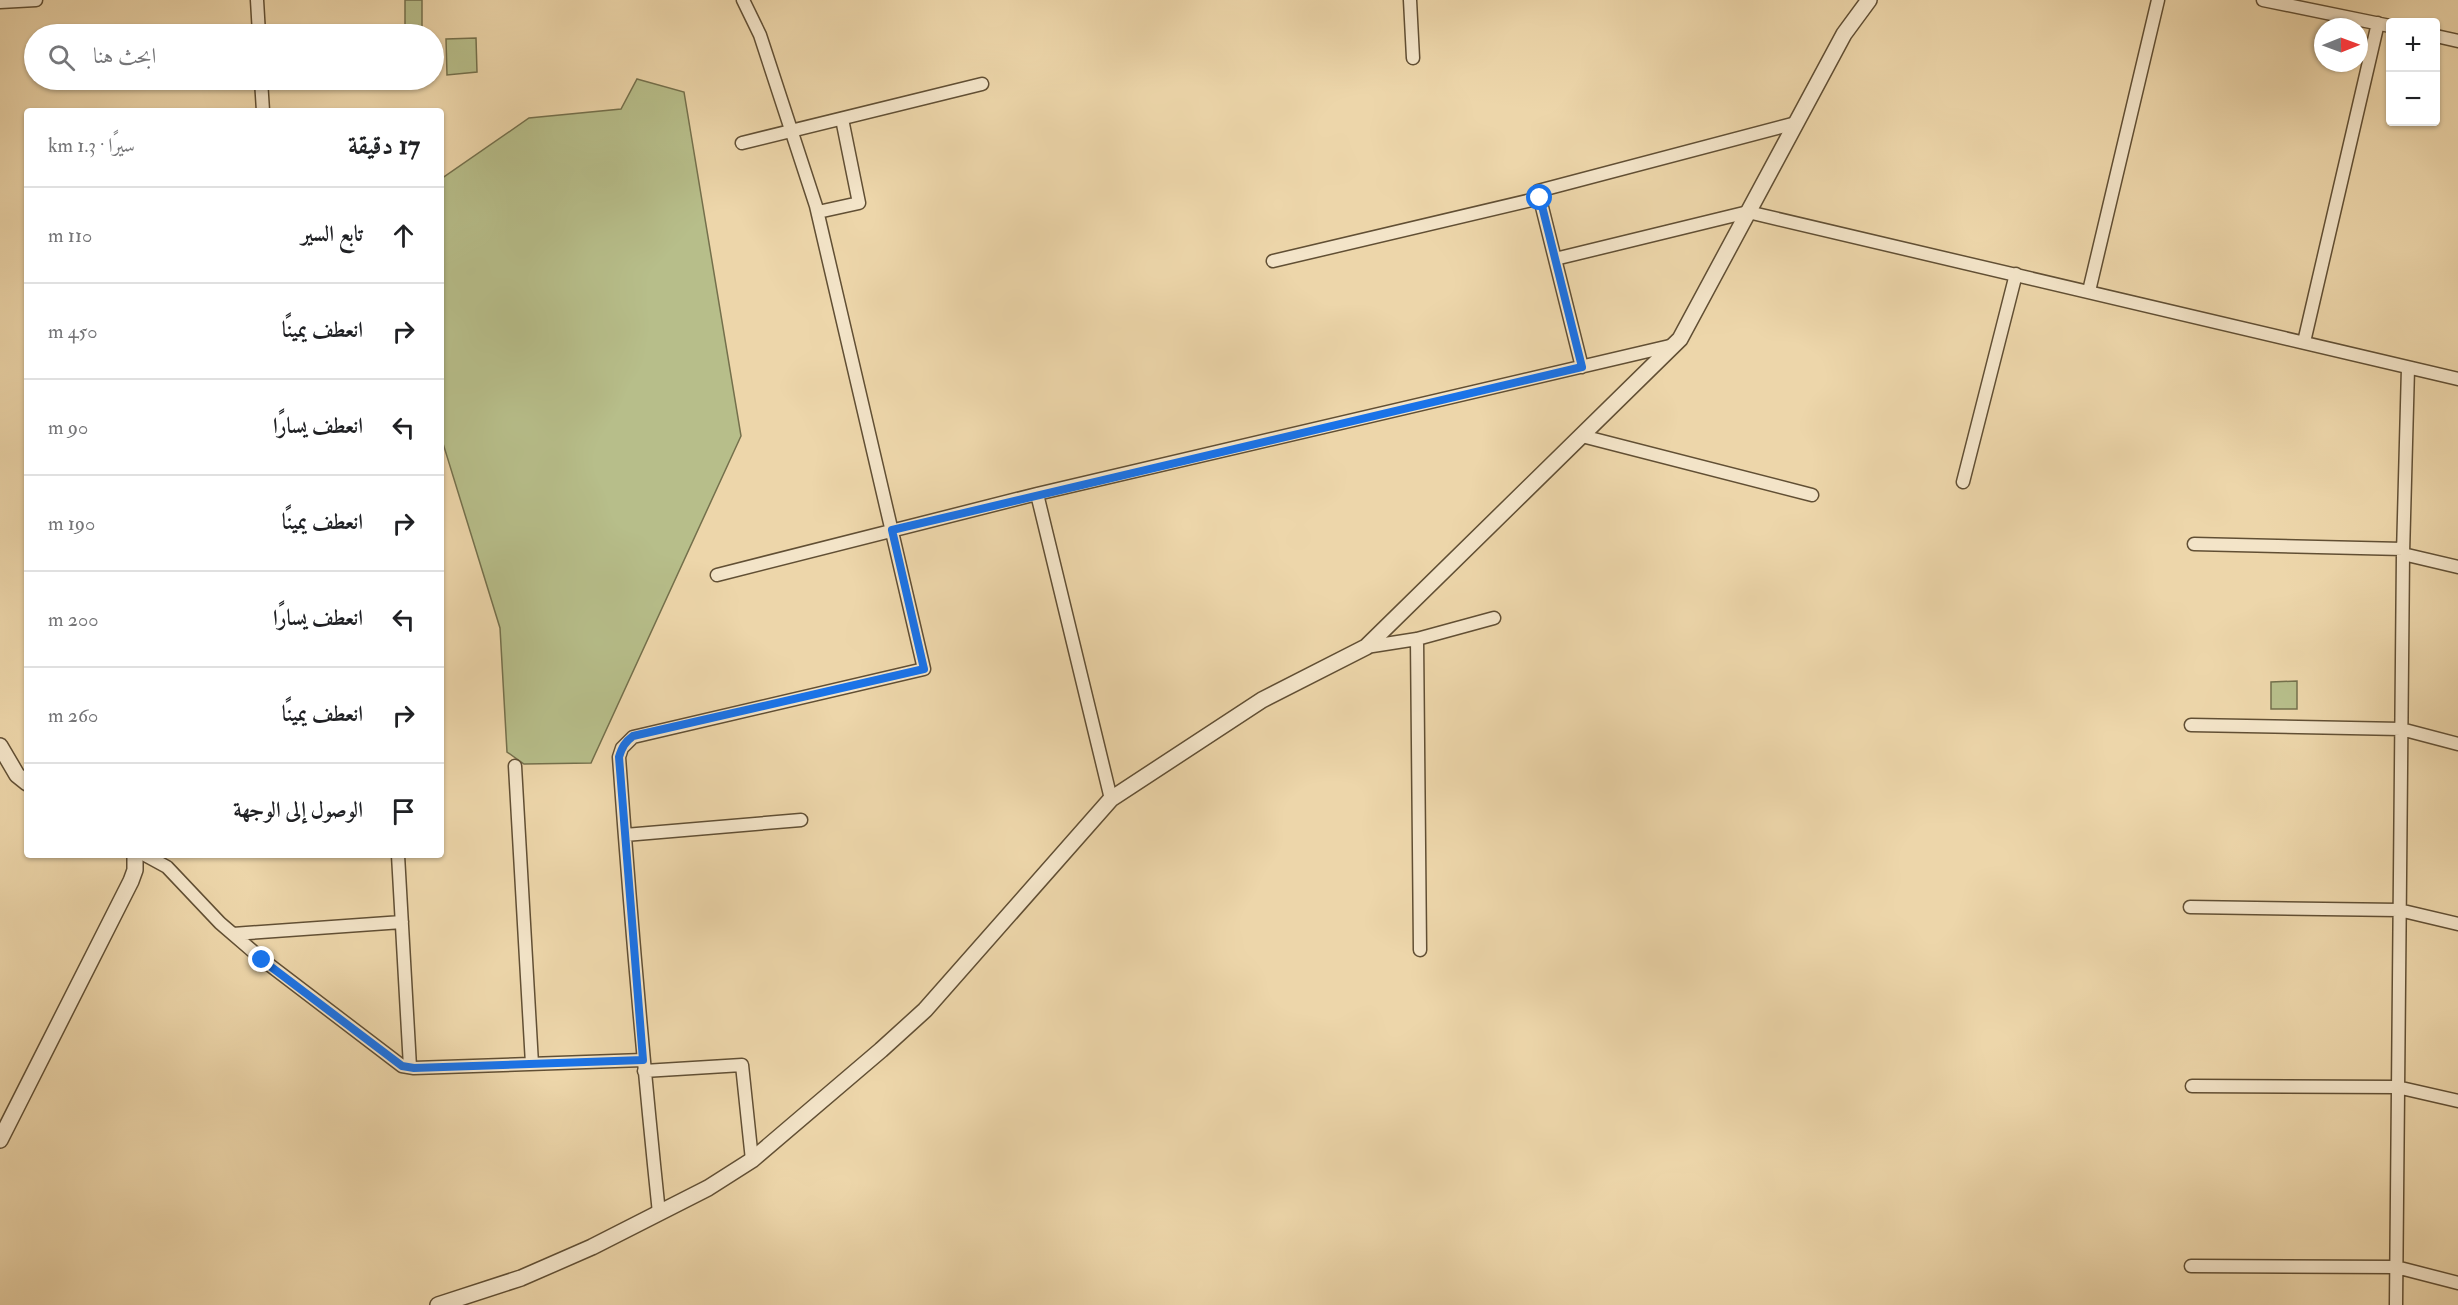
<!DOCTYPE html>
<html lang="ar">
<meta charset="utf-8">
<style>
:root{--surface:#fff;--page:#f2f2f2;--text:#202124;--muted:#757577;--line:#e0e0e0}
body{margin:0;font-family:"IM FELL Double Pica",Amiri,serif;background:var(--page);color:var(--text);direction:rtl}
.controls{position:absolute;right:18px;top:18px;display:grid;overflow:hidden;border-radius:6px;box-shadow:0 2px 4px #0004}
.controls button{width:54px;height:54px;display:grid;place-items:center;padding:0;border:0;border-bottom:2px solid var(--line);background:var(--surface);color:var(--text);font:30px sans-serif}
.compass{position:absolute;left:2314px;top:18px;width:54px;height:54px;border-radius:50%;background:var(--surface);box-shadow:0 2px 4px #0004;rotate:89deg}
.stop{position:absolute;width:18px;height:18px;margin:-14px;border:4px solid #1a73e8;border-radius:50%;background:#fff}
.stop.end{background:#1a73e8;border-color:#fff;box-shadow:0 2px 6px #0008}
.list{margin:0;padding:0;list-style:none}
h2{display:flex;justify-content:space-between;align-items:center;height:78px;margin:0;padding:0 24px;font-size:26px}
h2 small{font-size:20px;font-weight:400;color:var(--muted)}
.list li{display:grid;grid-template-columns:39px 1fr auto;gap:18px;align-items:center;box-sizing:border-box;height:96px;padding:0 24px;border-top:2px solid var(--line)}
.list b{display:block;font-size:22px;white-space:nowrap}
.list em{font-size:20px;font-style:normal;color:var(--muted)}
.icon{flex:none;width:33px;height:33px;fill:none;stroke:currentColor;stroke-width:2;stroke-linecap:round;stroke-linejoin:round}
.map{position:relative;flex:none;width:2458px;height:1305px;overflow:hidden;direction:ltr}
.search{position:absolute;background:var(--surface);box-shadow:0 2px 4px #0004;left:24px;top:24px;width:420px;height:66px;display:flex;align-items:center;gap:15px;box-sizing:border-box;padding:0 21px;border-radius:33px;color:var(--muted);font-size:22px}
.panel{position:absolute;background:var(--surface);box-shadow:0 2px 4px #0004;left:24px;top:108px;width:420px;height:750px;border-radius:6px;direction:rtl}
.map>svg:first-child{display:block}
.green{fill:#b7be8a;stroke:#74704c;stroke-width:1.5}
.lines{fill:none;stroke-linecap:round;stroke-linejoin:round}
.minor-casing{stroke:#614f34;stroke-width:15}
.tertiary-casing{stroke:#614f34;stroke-width:18}
.minor{stroke:#f3e4c8;stroke-width:12}
.tertiary{stroke:#f3e4c8;stroke-width:15}
.route{stroke:#1a73e8;stroke-width:8}
</style>
<div class="map">
<svg width="2458" height="1305" viewBox="0 0 2458 1305">
<rect width="100%" height="100%" fill="#edd6aa"/>
<filter id="stains"><feTurbulence type="fractalNoise" baseFrequency=".00333" numOctaves="4"/><feColorMatrix values="0 0 0 0 .2 0 0 0 0 .09 0 0 0 0 .02 0 0 0 .5 -.17"/></filter>
<radialGradient id="worn" r=".72"><stop offset=".6" stop-color="#630" stop-opacity="0"/><stop offset="1" stop-color="#630" stop-opacity=".3"/></radialGradient>
<path class="green" d="M405,0H422V30L405,31Z
M476,38L477,72L447,75L446,39Z
M637,79L684,92L741,436L591,763L524,764L507,752L500,628L441,437V179L529,118L621,109Z
M2297,681V709H2271V682Z"/>
<g class="lines">
<defs>
<path id="minor" d="M257,0L259,34
M1410,0L1413,58
M2263,0L2390,26
M0,2L36,0
M2436,36L2458,41
M261,80L263,111
M742,143L982,84
M818,212L859,203L842,119
M1555,259L1748,212L2458,379
M1273,261L1540,198
M2089,291L2158,0
M2304,342L2378,23
M1582,367L1538,191L1796,123
M1582,436L1812,495
M1963,482L2016,274
M1037,494L1111,799
M2194,544L2403,549
M2403,554L2458,567
M717,575L1037,494L1674,345
M1417,639L1420,950
M1366,647L1417,639L1494,618
M2191,725L2401,729L2458,744
M515,766L532,1064
M625,835L801,820
M145,855L167,867L220,923L263,960L402,1066L414,1068L643,1060
M398,855L410,1067
M2190,907L2399,910L2458,924
M233,934L402,922
M644,1071L742,1065L752,1160
M2192,1086L2397,1087L2458,1101
M659,1213C643,1061 630,909 619,757L622,748L633,737L924,669L816,206L760,35L743,0
M2191,1266L2396,1267L2458,1283
M2396,1305L2403,554L2408,368"/>
<path id="tertiary" d="M0,746L17,775L27,783
M0,1140L131,881L135,870V855
M438,1305L521,1278L592,1247L708,1188L752,1160L881,1050L925,1010L1111,799L1262,700L1366,647L1680,339L1844,34L1869,0"/>
</defs>
<use href="#minor" class="minor-casing"/>
<use href="#tertiary" class="tertiary-casing"/>
<use href="#minor" class="minor"/>
<use href="#tertiary" class="tertiary"/>
</g>
<g class="lines">
<path class="route" d="M262,960L402,1066L414,1068L643,1060L619,757C622,747 625,742 633,736L924,669L892,530L1582,367L1540,198"/>
</g>
<rect width="100%" height="100%" filter="url(#stains)"/>
<rect width="100%" height="100%" fill="url(#worn)"/>
</svg>
<div class="controls">
<button>+</button>
<button>−</button>
</div>
<svg class="compass" viewBox="-18 -18 36 36"><path d="M0-13l5 13h-10z" fill="#e53935"/><path d="M0 13l5-13h-10z" fill="#757577"/></svg>
<div class="stop" style="left:1540px;top:198px"></div>
<div class="stop end" style="left:262px;top:960px"></div>
<div class="search"><svg class="icon" aria-label="search" viewBox="0 0 24 24"><circle cx="10" cy="10" r="6"/><path d="M15 15l6 6"/></svg>ابحث هنا</div>
<section class="panel">
<h2>17 دقيقة<small>سيرًا · 1.3 km</small></h2>
<ul class="list">
<li><svg class="icon" aria-label="ahead" viewBox="0 0 24 24"><path d="M12 20V5M6 11l6-6 6 6"/></svg><div><b>تابع السير</b></div><em>110 m</em></li>
<li><svg class="icon" aria-label="right" viewBox="0 0 24 24"><path d="M7 20v-9h11M14 6l5 5-5 5"/></svg><div><b>انعطف يمينًا</b></div><em>450 m</em></li>
<li><svg class="icon" aria-label="left" viewBox="0 0 24 24"><path d="M17 20v-9H6M10 6l-5 5 5 5"/></svg><div><b>انعطف يسارًا</b></div><em>90 m</em></li>
<li><svg class="icon" aria-label="right" viewBox="0 0 24 24"><path d="M7 20v-9h11M14 6l5 5-5 5"/></svg><div><b>انعطف يمينًا</b></div><em>190 m</em></li>
<li><svg class="icon" aria-label="left" viewBox="0 0 24 24"><path d="M17 20v-9H6M10 6l-5 5 5 5"/></svg><div><b>انعطف يسارًا</b></div><em>200 m</em></li>
<li><svg class="icon" aria-label="right" viewBox="0 0 24 24"><path d="M7 20v-9h11M14 6l5 5-5 5"/></svg><div><b>انعطف يمينًا</b></div><em>260 m</em></li>
<li><svg class="icon" aria-label="arrive" viewBox="0 0 24 24"><path d="M6 21V4h12l-3 4 3 4H6"/></svg><div><b>الوصول إلى الوجهة</b></div></li>
</ul>
</section>
</div>
